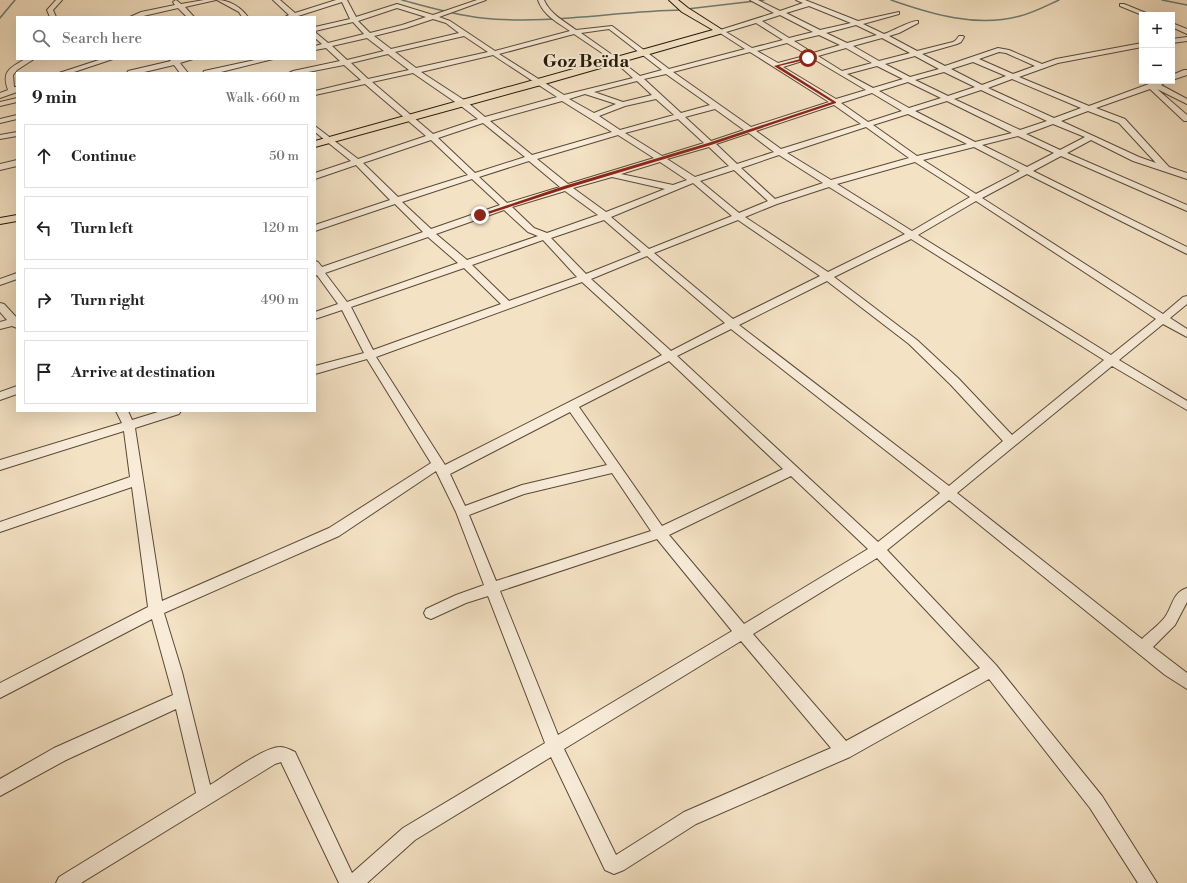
<!DOCTYPE html>
<meta charset="utf-8">
<style>
:root{--surface:#fff;--page:#f2f2f2;--text:#222;--muted:#767676;--line:#e0e0e0}
body{margin:0;font-family:"Libre Bodoni",serif;background:var(--page);color:var(--text)}
.controls{position:absolute;right:12px;top:12px;display:grid;overflow:hidden;border-radius:0px;box-shadow:0 4px 16px #0002}
.controls button{width:36px;height:36px;display:grid;place-items:center;padding:0;border:0;border-bottom:1px solid var(--line);background:var(--surface);color:var(--text);font:20px sans-serif}
.stop{position:absolute;width:12px;height:12px;margin:-9px;border:3px solid #8f2418;border-radius:50%;background:#fff}
.stop.end{background:#8f2418;border-color:#fff;box-shadow:0 1px 4px #0008}
.list{margin:0;padding:0;list-style:none}
h2{display:flex;justify-content:space-between;align-items:center;height:52px;margin:0;padding:0 16px;font-size:17px}
h2 small{font-size:13px;font-weight:400;color:var(--muted)}
.list li{display:grid;grid-template-columns:26px 1fr auto;gap:12px;align-items:center;box-sizing:border-box;height:64px;margin:0 8px 8px;padding:0 8px;border:1px solid var(--line);border-radius:0px}
.list b{display:block;font-size:15px;white-space:nowrap}
.list em{font-size:13px;font-style:normal;color:var(--muted)}
.icon{flex:none;width:22px;height:22px;fill:none;stroke:currentColor;stroke-width:2;stroke-linecap:round;stroke-linejoin:round}
.map{position:relative;flex:none;width:1187px;height:883px;overflow:hidden}
.search{position:absolute;background:var(--surface);box-shadow:0 4px 16px #0002;left:16px;top:16px;width:300px;height:44px;display:flex;align-items:center;gap:10px;box-sizing:border-box;padding:0 14px;border-radius:0px;color:var(--muted);font-size:15px}
.panel{position:absolute;background:var(--surface);box-shadow:0 4px 16px #0002;left:16px;top:72px;width:300px;height:340px;border-radius:0px}
.map>svg:first-child{display:block}
.lines{fill:none;stroke-linecap:round;stroke-linejoin:round}
.stream{stroke:#6c7b6f;stroke-width:1.5}
.minor-casing{stroke:#594a36;stroke-width:2}
.major-casing{stroke:#251706;stroke-width:2}
.minor{fill:#f8ecd9;fill-rule:evenodd}
.major{fill:#f4e2c4;fill-rule:evenodd}
.route{fill:#8f2418}
.labels{text-anchor:middle;stroke-width:4;stroke-linejoin:round;paint-order:stroke}
.far-town-label{font-size:18px;font-weight:bold;fill:#251706;stroke:#f8ecd9}
</style>
<div class="map">
<svg width="1187" height="883" viewBox="0 0 1187 883">
<rect width="100%" height="100%" fill="#f4e2c4"/>
<filter id="stains"><feTurbulence type="fractalNoise" baseFrequency=".005" numOctaves="4"/><feColorMatrix values="0 0 0 0 .2 0 0 0 0 .09 0 0 0 0 .02 0 0 0 .5 -.17"/></filter>
<radialGradient id="worn" r=".72"><stop offset=".6" stop-color="#630" stop-opacity="0"/><stop offset="1" stop-color="#630" stop-opacity=".3"/></radialGradient>
<g class="lines">
<path class="stream" d="M402,0C428,7 455,15 482,18C548,25 616,11 682,10
M891,0C931,14 977,28 1020,16C1033,13 1046,6 1059,0
M1162,0L1187,5
M687,9L764,0
M0,18L15,0"/>
<defs>
<path id="minor" d="M56,0H62L53,10L56,17H50L47,10Z
M176,0L181,4L204,0H216L185,7L194,17H187L178,8L139,17H130L141,12L175,5L173,2Z
M217,0C229,0 241,7 248,17H242L239,12Z
M273,0H280L295,13L336,0H347L356,17L397,4L433,15L477,0H486L439,17L450,21L495,51L570,31C557,22 543,15 538,0H544C550,14 564,21 576,30L612,26L669,69L745,49L717,31L774,13L750,0H758L780,11L803,3L796,0H805L858,21L899,12V14L863,24L884,34C893,31 911,20 918,21V23L899,33L889,36L917,51L953,42L956,40L959,36H963L964,37L961,42L957,44L922,54L945,66L998,48L1009,50L1042,64L1056,59L1142,43V47L1058,63L1019,77L1089,106L1157,81H1168L1161,85L1187,99V104L1157,89L1187,115V121H1184L1150,89L1096,108L1125,119L1169,167L1187,173V179L1133,161L1091,140L1067,153L1187,205V211L1061,156L1033,171L1187,247V254L1027,174L982,198L1163,314L1183,297L1187,296V304L1170,318L1187,329V337L1163,324L1119,360L1187,401V410L1112,366L957,493L1142,639C1149,632 1159,625 1165,617C1173,606 1172,593 1187,588V602L1175,625L1153,647L1187,673V689L1165,675L949,500L887,550L996,665L1102,796L1157,883H1138L1090,808L989,679L850,757L696,824L624,870L614,874L605,870L551,757L415,840L367,883H339L281,762L275,764L81,883H56L59,877L196,793L176,709L66,760L0,796V779L54,748L173,695L152,619L0,698V683L148,607L132,487L0,532V522L130,477L124,431L0,470V460L122,423L116,411H128L132,420L161,411H181L179,414L135,428L162,601L329,528L431,463L367,359L315,374V366L364,353L342,310L315,319V312L338,304L317,275L315,276V261L318,262L322,267L423,232L395,204L315,231V225L390,200L356,165L315,179V173L351,161L315,132V126L358,159L426,136L365,84L315,95V91L361,80L344,65L303,73H289L293,71L340,61L326,48L315,50V46L322,44L315,38V32L328,43L364,34L353,22L315,31V27L350,19L342,2L298,16L299,17H285L289,15ZM809,6L851,23L820,30L786,13ZM397,8L426,17L402,25L370,33L358,21ZM780,15L813,32L789,38L762,21ZM433,19L446,23L459,33L391,49L374,36L406,28ZM756,23L783,40L752,48L726,32ZM856,25L877,35L847,43L826,33ZM609,29L662,70L640,76L618,59L581,33ZM574,34L614,61L633,78L564,95L499,54ZM819,35L840,45L813,53L794,41ZM464,36L488,52L416,68L395,52ZM367,38L384,51L347,60L332,46ZM882,38L910,53L879,61L853,46ZM787,43L808,55L778,63L757,51ZM846,48L872,63L842,71L818,56ZM750,52L829,102L751,127L673,72ZM999,52L1006,53L1035,66L1013,74L979,59ZM388,54L409,70L368,79L351,63ZM493,55L557,97L485,117L467,102L421,72ZM915,56L939,69L910,77L885,64ZM812,58L866,90L836,99L783,67ZM973,62L1006,76L982,85L951,69ZM877,66L903,79L873,88L847,74ZM944,72L975,87L948,96L915,80ZM413,73L461,106L478,119L433,134L372,82ZM666,74L710,105L681,113L644,79ZM1012,79L1081,108L1054,118L988,88ZM637,81L652,95L623,102L594,92ZM908,82L941,98L909,108L879,91ZM981,90L1047,121L1020,130L954,99ZM872,93L902,111L868,122L841,103ZM585,94L616,104L594,113L569,99ZM656,99L674,115L620,130L599,116L625,106ZM562,101L612,132L532,155L490,121ZM947,101L1012,133L975,142L915,111ZM834,105L861,124L781,149L756,131ZM715,109L744,130L711,141L685,117ZM1088,111L1119,123L1156,163L1139,157L1061,121ZM908,114L967,144L917,156L873,125ZM678,119L704,143L662,156L625,133ZM483,123L525,157L475,173L438,138ZM1053,124L1085,137L1060,150L1026,134ZM866,127L909,158L831,180L787,153ZM749,133L774,152L737,164L716,144ZM618,135L654,158L568,184L537,159ZM1018,136L1054,153L1027,167L982,145ZM431,140L468,175L398,197L363,163ZM709,147L729,166L695,177L667,159ZM974,147L1020,171L976,194L923,160ZM779,155L823,183L775,199L741,168ZM529,161L560,187L507,203L479,177ZM660,162L687,180L673,185L621,174ZM915,162L970,197L912,231L837,184ZM734,170L768,201L739,213L700,181ZM612,177L665,189L606,212L573,188ZM472,179L500,205L431,229L402,202ZM693,183L732,216L649,249L611,217ZM829,187L905,234L828,272L745,217L777,204ZM565,191L598,215L547,233L534,228L512,207ZM976,201L1156,319L1111,355L918,235ZM504,210L528,232L538,236L467,260L436,234ZM604,220L641,252L586,274L551,238ZM738,220L820,276L733,319L654,253ZM428,237L458,263L347,302L325,273ZM911,239L1104,360L1012,435L959,379L917,340L834,277ZM543,240L577,277L509,301L472,265ZM647,256L725,323L671,351L591,279ZM464,268L501,304L373,350L351,307ZM827,281L909,344L951,385L1003,441L949,486L739,325ZM582,282L662,355L445,465L376,357ZM731,329L940,493L878,542L677,356ZM669,361L783,469L662,526L579,407ZM570,412L607,465L522,485L465,506L450,474ZM436,471L456,512L484,585L456,595L426,609L424,613L426,617L431,619L466,603L488,596L545,743L403,828L352,873L295,752C291,750 285,747 280,747C264,747 225,776 210,785L182,672L164,613L339,536ZM612,473L651,531L496,581L469,515L524,494ZM791,476L868,549L744,624L669,535ZM657,539L732,631L558,735L500,591ZM877,558L980,668L846,741L753,634ZM741,641L831,748L684,812L616,855L564,749Z
M1120,4H1124L1151,15H1142L1120,6Z
M1172,23L1187,29V34L1172,27Z
M1187,37V41L1172,43V39Z
M25,59H34L17,70L13,75L14,87H17V92L0,98V93L8,90C1,71 10,68 25,59Z
M102,59H113L71,73H59Z
M169,59H193L180,63L188,73H180L174,65L140,73H127L128,71L171,61Z
M260,59H273L217,73H203L204,71Z
M1184,70H1187V75L1172,80V75Z
M17,98V102L0,106V102Z
M17,115V119L0,123V119Z
M17,132V136L0,139V135Z
M17,160V166L0,170V164Z
M17,273V279L0,285V279Z
M0,303L4,304L17,318V328L12,326L0,329V322L7,320L0,312Z
M17,386V394L0,400V392Z"/>
<path id="major" d="M669,0H678L688,8L724,31L723,33L541,85L315,147V141L713,30L682,12Z
M17,215V221L0,224V218Z"/>
</defs>
<use href="#minor" class="minor-casing"/>
<use href="#major" class="major-casing"/>
<use href="#minor" class="minor"/>
<use href="#major" class="major"/>
</g>
<path class="route" d="M808,57L809,59L779,66L836,102V103L711,145L568,188L482,216L478,215L564,186L708,143L832,102L774,66Z"/>
<g class="labels">
<g class="far-town-label">
<text x="586" y="67">Goz Beïda</text>
</g>
</g>
<rect width="100%" height="100%" filter="url(#stains)"/>
<rect width="100%" height="100%" fill="url(#worn)"/>
</svg>
<div class="controls">
<button>+</button>
<button>−</button>
</div>
<div class="stop" style="left:808px;top:58px"></div>
<div class="stop end" style="left:480px;top:215px"></div>
<div class="search"><svg class="icon" aria-label="search" viewBox="0 0 24 24"><circle cx="10" cy="10" r="6"/><path d="M15 15l6 6"/></svg>Search here</div>
<section class="panel">
<h2>9 min<small>Walk · 660 m</small></h2>
<ul class="list">
<li><svg class="icon" aria-label="ahead" viewBox="0 0 24 24"><path d="M12 20V5M6 11l6-6 6 6"/></svg><div><b>Continue</b></div><em>50 m</em></li>
<li><svg class="icon" aria-label="left" viewBox="0 0 24 24"><path d="M17 20v-9H6M10 6l-5 5 5 5"/></svg><div><b>Turn left</b></div><em>120 m</em></li>
<li><svg class="icon" aria-label="right" viewBox="0 0 24 24"><path d="M7 20v-9h11M14 6l5 5-5 5"/></svg><div><b>Turn right</b></div><em>490 m</em></li>
<li><svg class="icon" aria-label="arrive" viewBox="0 0 24 24"><path d="M6 21V4h12l-3 4 3 4H6"/></svg><div><b>Arrive at destination</b></div></li>
</ul>
</section>
</div>
